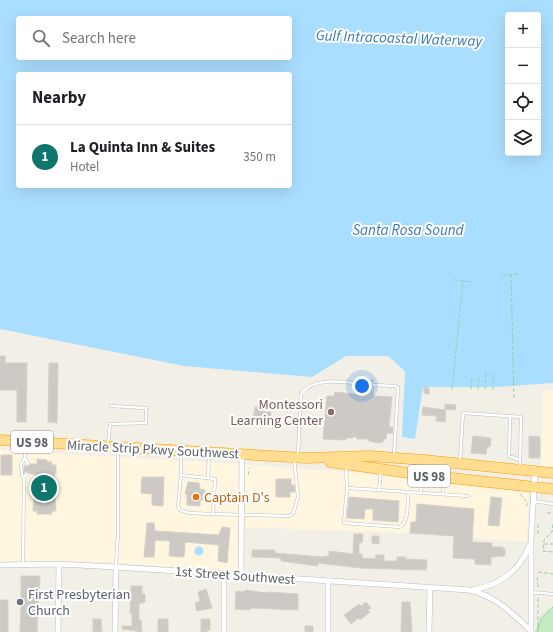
<!DOCTYPE html>
<meta charset="utf-8">
<style>
:root{--surface:#fff;--page:#f2f2f2;--text:#202124;--muted:#757577;--line:#e0e0e0;--accent:#0f766e}
body{margin:0;font-family:"Source Sans 3",sans-serif;background:var(--page);color:var(--text)}
.controls{position:absolute;right:12px;top:12px;display:grid;overflow:hidden;border-radius:4px;box-shadow:0 4px 16px #0002}
.controls button{width:36px;height:36px;display:grid;place-items:center;padding:0;border:0;border-bottom:1px solid var(--line);background:var(--surface);color:var(--text);font:20px sans-serif}
.you{position:absolute;left:362px;top:386px;width:14px;height:14px;margin:-10px;border:3px solid #fff;border-radius:50%;background:#1a73e8;box-shadow:0 0 0 6px #1a73e833}
.badge{display:grid;place-items:center;width:26px;height:26px;border-radius:50%;background:var(--accent);color:#fff;font-size:13px;font-weight:700}
.pin{position:absolute;translate:-50% -50%;border:2px solid #fff;box-shadow:0 1px 4px #0006}
.list{margin:0;padding:0;list-style:none}
h2{display:flex;justify-content:space-between;align-items:center;height:52px;margin:0;padding:0 16px;font-size:17px}
h2 small{font-size:13px;font-weight:400;color:var(--muted)}
.list li{display:grid;grid-template-columns:26px 1fr auto;gap:12px;align-items:center;box-sizing:border-box;height:64px;padding:0 16px;border-top:1px solid var(--line)}
.list b{display:block;font-size:15px;white-space:nowrap}
.list p{margin:0;font-size:13px;white-space:nowrap;color:var(--muted)}
.list em{font-size:13px;font-style:normal;color:var(--muted)}
.icon{flex:none;width:22px;height:22px;fill:none;stroke:currentColor;stroke-width:2;stroke-linecap:round;stroke-linejoin:round}
.map{position:relative;flex:none;width:553px;height:632px;overflow:hidden}
.search{position:absolute;background:var(--surface);box-shadow:0 4px 16px #0002;left:16px;top:16px;width:276px;height:44px;display:flex;align-items:center;gap:10px;box-sizing:border-box;padding:0 14px;border-radius:4px;color:var(--muted);font-size:15px}
.panel{position:absolute;background:var(--surface);box-shadow:0 4px 16px #0002;left:16px;top:72px;width:276px;height:116px;border-radius:4px}
.map>svg:first-child{display:block}
.commercial{fill:#fff6df}
.green{fill:#c4ebc2}
.water{fill:#aadeff;fill-rule:evenodd}
.building{fill:#cdc9c4;stroke:#d7d0c4}
.lines{fill:none;stroke-linecap:round;stroke-linejoin:round}
.lane-casing{stroke:#b9bdc1;stroke-width:3.5}
.street-casing{stroke:#b9bdc1;stroke-width:6}
.highway-casing{stroke:#f99e00;stroke-width:11}
.path{stroke:#9acda6;stroke-width:1;stroke-dasharray:4 2;stroke-linecap:butt}
.lane{stroke:#fff;stroke-width:2.5}
.street{stroke:#fff;stroke-width:5}
.highway{stroke:#ffdd91;stroke-width:10}
.education-dot{fill:#8d6e63;stroke:#fff;stroke-width:1.5}
.food-dot{fill:#e8710a;stroke:#fff;stroke-width:1.5}
.worship-dot{fill:#6b7280;stroke:#fff;stroke-width:1.5}
.labels{text-anchor:middle;stroke-width:4;stroke-linejoin:round;paint-order:stroke}
.shield{fill:#fff;stroke:#8e9295;stroke-width:1}
.shield-label{font-size:13px;font-weight:bold;fill:#5e6368}
.education-label{font-size:14px;fill:#785e54;stroke:#fff;text-anchor:end}
.street-label{font-size:14px;fill:#5e6368;stroke:#fff}
.food-label{font-size:14px;fill:#c56008;stroke:#fff;text-anchor:start}
.worship-label{font-size:14px;fill:#5b616d;stroke:#fff;text-anchor:start}
.water-label{font-size:15px;font-style:italic;fill:#397ab2;stroke:#fff}
</style>
<div class="map">
<svg width="553" height="632" viewBox="0 0 553 632">
<rect width="100%" height="100%" fill="#f2efe7"/>
<path class="commercial" d="M543,391H553V468L541,466Z
M0,450L239,464L237,571L119,563L62,561L0,562Z
M245,465L364,473L529,493L527,540V542L430,534L244,527Z"/>
<path class="green" d="M553,606V632H535L540,617Z"/>
<path class="water" d="M0,0H553V383L498,387H423L415,439L402,437L405,371L388,356H346L312,377L184,366L0,329ZM508,15H538V153H508ZM18,18H290V58H18ZM18,74H290V186H18Z
M194.5 551a4.5 4.5 0 1 1 9 0a4.5 4.5 0 1 1-9 0Z"/>
<path class="building" d="M0,356H5V363H27L26,422H17V390H0Z
M49,363H58L57,423L48,422Z
M366,380H374L371,384L374,388L373,396L392,397L389,427H393V433H387L386,439H384L383,442L379,443L369,441V439H357L355,436L352,438H346V440L323,439L327,396H334L335,392L364,395L365,387L368,385Z
M424,387L429,388V394L424,393Z
M445,404L456,405L455,410L445,409Z
M255,407H263V412H271L270,422L253,421Z
M423,407L446,410L445,422L436,421L437,416L422,415Z
M473,436L491,438L490,447H487L486,454L471,453Z
M529,436L540,437V458H529Z
M1,455H12V475H1Z
M37,459L47,460V462H52V465H56V474H54L56,511H52V514H37V511H33L35,474H30L27,471L24,473V465L28,467L31,464H37Z
M142,477H164L163,506L152,505V494L141,493Z
M276,479H291V485H294L295,492H290V497H276Z
M188,482L199,483L200,489L205,490V500H200V506L187,505V494H185Z
M349,497L399,501L398,522L373,520V509H365L364,519L347,518Z
M491,497L502,498L499,526L488,525Z
M417,504L474,509L472,542L492,543V547H502L505,549V556L491,557V565L475,564V559L453,558L454,536L410,533L411,522H416Z
M147,523H154L155,531L219,535L222,527L230,528L227,563L218,561L219,545L185,542L184,557L169,556L170,541L155,540L154,557H144Z
M354,534H363L362,543H359V554H362V558L375,559L376,555H384V561H397V557H406L405,559L427,560L426,570L361,568L318,563V566L281,561V558L252,557V550H275V553L323,557L329,556V551L353,554Z
M372,536H379V544L372,543Z
M21,576H40L37,632H20L21,606L18,604V599H21Z
M131,586H142V594H145V602L139,604V620H141L142,632L122,629V626H132V613H130Z
M206,589L212,608L197,611L195,603L200,601L198,592Z
M245,590L266,593L267,592L298,594V610L252,608L249,610L235,609L236,591L245,592Z
M0,600H8V632H0Z
M366,602L371,608L368,610L370,612L360,620L358,618L351,624L344,615L359,604L361,606Z
M402,602H410L412,632H401Z
M93,619H101L102,632H93Z
M158,619H168V632H158Z
M201,619H210V630H207V632H201Z
M305,626H313V632H305Z"/>
<g class="lines">
<defs>
<path id="lane" d="M374,385L395,386L398,388L394,455
M510,416L509,456L520,460
M108,444L110,424L146,423V408L111,406
M181,453V475L215,479L213,514L289,516L293,514L298,497L294,459
M298,454L301,394C314,375 346,383 365,384
M25,458V444
M460,461L463,413L521,417L520,466
M346,467L347,488L344,523L400,527C410,519 407,503 408,492
M381,471L379,490L468,496
M27,474L24,477L22,476L21,464L25,458L28,464
M181,475L178,506L180,510L189,513L213,514
M208,478L209,454
M347,488L379,490
M421,493L422,478
M443,494L444,480
M533,501L553,504
M23,564L24,477
M116,566L118,533V449
M531,592L553,594"/>
<path id="street" d="M0,565L59,564L116,567L469,590C496,596 512,613 531,631
M241,575L242,454
M472,590C498,586 520,571 529,546
M58,632L59,564
M115,632L116,567
M224,632V574
M328,632V581
M429,632L430,588
M531,632V541L535,471"/>
<path id="highway" d="M0,440L306,458L370,456L424,460L553,473
M330,462L423,475L553,489"/>
</defs>
<use href="#lane" class="lane-casing"/>
<use href="#street" class="street-casing"/>
<use href="#highway" class="highway-casing"/>
<path class="path" d="M511,274L514,398
M502,275L520,274
M464,281L472,282
M452,389L463,281L454,280
M471,389L472,377
M478,389L479,377
M485,389L486,373
M493,390V373
M248,475L250,468
M520,494L527,502V506
M547,513H553
M553,524L552,532L544,540L543,551L553,552
M538,534V523
M544,544H553
M538,572L553,574
M537,577L538,588
M538,628L542,619L553,607
M538,632V597"/>
<use href="#lane" class="lane"/>
<use href="#street" class="street"/>
<use href="#highway" class="highway"/>
</g>
<circle class="education-dot" cx="331" cy="412" r="4"/>
<circle class="food-dot" cx="196" cy="497" r="4"/>
<circle class="worship-dot" cx="20" cy="602" r="4"/>
<g class="labels">
<g class="shield">
<rect x="11" y="431" width="42" height="22" rx="3"/>
<rect x="408" y="465" width="42" height="22" rx="3"/>
</g>
<g class="shield-label">
<text x="32" y="447">US 98</text>
<text x="429" y="481">US 98</text>
</g>
<g class="education-label">
<text x="323" y="409">Montessori<tspan x="323" dy="16">Learning Center</tspan></text>
</g>
<g class="street-label">
<text transform="translate(153 449) rotate(3)" y="5">Miracle Strip Pkwy Southwest</text>
<text transform="translate(235 575) rotate(4)" y="5">1st Street Southwest</text>
</g>
<g class="food-label">
<text x="204" y="502">Captain D's</text>
</g>
<g class="worship-label">
<text x="28" y="599">First Presbyterian<tspan x="28" dy="16">Church</tspan></text>
</g>
<g class="water-label">
<text transform="translate(399 38) rotate(2)" y="5">Gulf Intracoastal Waterway</text>
<text x="408" y="235">Santa Rosa Sound</text>
</g>
</g>
</svg>
<div class="controls">
<button>+</button>
<button>−</button>
<button><svg class="icon" aria-label="locate" viewBox="0 0 24 24"><circle cx="12" cy="12" r="6"/><path d="M12 2v4M12 18v4M2 12h4M18 12h4"/></svg></button>
<button><svg class="icon" aria-label="layers" viewBox="0 0 24 24"><path d="M12 4l9 5-9 5-9-5zM3 14l9 5 9-5"/></svg></button>
</div>
<div class="you"></div>
<div class="pin badge" style="left:44px;top:488px">1</div>
<div class="search"><svg class="icon" aria-label="search" viewBox="0 0 24 24"><circle cx="10" cy="10" r="6"/><path d="M15 15l6 6"/></svg>Search here</div>
<section class="panel">
<h2>Nearby<small></small></h2>
<ul class="list">
<li><span class="badge">1</span><div><b>La Quinta Inn &amp; Suites</b><p>Hotel</p></div><em>350 m</em></li>
</ul>
</section>
</div>
